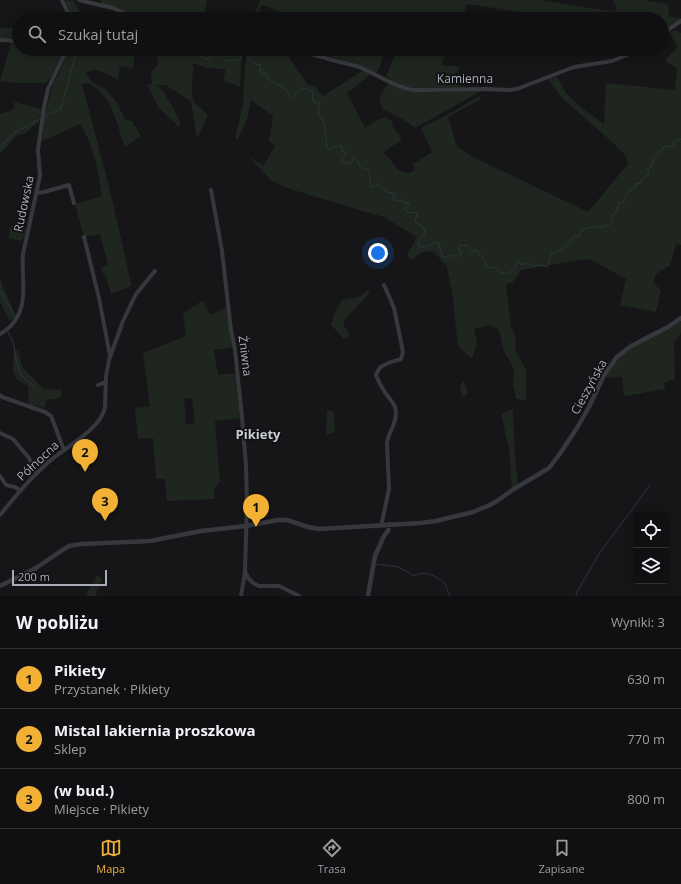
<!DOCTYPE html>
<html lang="pl">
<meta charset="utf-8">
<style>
:root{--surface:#101012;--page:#19191b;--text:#f1f3f6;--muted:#9c9d9f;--line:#303032;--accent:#f2b134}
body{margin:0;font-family:"Open Sans",sans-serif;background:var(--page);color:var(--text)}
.controls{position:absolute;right:12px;bottom:12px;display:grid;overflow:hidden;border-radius:4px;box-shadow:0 2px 10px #0003}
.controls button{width:36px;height:36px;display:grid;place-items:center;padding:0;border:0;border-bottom:1px solid var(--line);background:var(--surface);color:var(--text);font:20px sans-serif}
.scale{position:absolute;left:12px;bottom:10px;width:95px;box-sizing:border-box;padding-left:4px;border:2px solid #a8adb8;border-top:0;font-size:11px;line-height:14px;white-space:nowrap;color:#a8adb8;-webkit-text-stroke:3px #111113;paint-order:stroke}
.you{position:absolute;left:378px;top:253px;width:14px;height:14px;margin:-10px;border:3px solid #fff;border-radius:50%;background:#1a73e8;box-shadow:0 0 0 6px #1a73e833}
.badge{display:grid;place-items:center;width:26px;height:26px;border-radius:50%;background:var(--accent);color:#111;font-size:13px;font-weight:700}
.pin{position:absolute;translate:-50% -33px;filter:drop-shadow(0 1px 2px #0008)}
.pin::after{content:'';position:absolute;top:21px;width:14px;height:12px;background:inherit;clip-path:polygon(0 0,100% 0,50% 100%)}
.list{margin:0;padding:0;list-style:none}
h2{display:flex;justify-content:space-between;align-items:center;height:52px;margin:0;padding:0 16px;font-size:17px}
h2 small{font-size:13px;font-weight:400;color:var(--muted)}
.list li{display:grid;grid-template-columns:26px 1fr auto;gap:12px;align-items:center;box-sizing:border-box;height:60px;padding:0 16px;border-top:1px solid var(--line)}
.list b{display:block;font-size:15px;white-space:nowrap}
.list p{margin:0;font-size:13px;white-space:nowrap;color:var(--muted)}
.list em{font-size:13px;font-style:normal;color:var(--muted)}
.icon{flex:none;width:22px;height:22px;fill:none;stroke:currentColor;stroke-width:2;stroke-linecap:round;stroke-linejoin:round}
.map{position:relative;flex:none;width:681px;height:596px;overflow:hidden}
.search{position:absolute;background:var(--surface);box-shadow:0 2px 10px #0003;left:12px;right:12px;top:12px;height:44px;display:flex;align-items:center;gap:10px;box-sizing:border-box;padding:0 14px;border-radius:22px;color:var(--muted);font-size:15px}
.sheet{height:232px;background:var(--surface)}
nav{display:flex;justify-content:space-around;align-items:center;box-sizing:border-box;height:56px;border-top:1px solid var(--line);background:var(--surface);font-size:11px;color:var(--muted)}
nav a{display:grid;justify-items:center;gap:2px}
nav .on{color:var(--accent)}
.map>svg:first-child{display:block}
.green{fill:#1e261f;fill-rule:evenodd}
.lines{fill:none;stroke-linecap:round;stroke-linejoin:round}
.stream{stroke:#2c353c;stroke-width:1}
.minor{stroke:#37383d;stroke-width:4}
.tertiary{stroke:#37383d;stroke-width:4.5}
.labels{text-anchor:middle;stroke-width:3.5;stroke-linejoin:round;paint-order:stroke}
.street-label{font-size:12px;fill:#a8adb8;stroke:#111113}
.neighbourhood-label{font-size:13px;font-weight:bold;fill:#c9ccd4;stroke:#111113}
</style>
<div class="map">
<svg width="681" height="596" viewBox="0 0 681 596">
<rect width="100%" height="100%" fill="#161618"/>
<path class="green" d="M73,0L82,15L99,19H74L66,2Z
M101,0H206L207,1L204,14L194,19H151L133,16L101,4Z
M260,0H540L616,12L617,8L613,0H647V1L668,4L669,17L681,18V20L662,32V19H563L509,10L466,4L463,19H297L281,16L279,11L262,5L257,14L255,13Z
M0,28H19V39L0,38Z
M675,30L681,33V245L676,244L670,266L663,269L655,275L654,283L661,291L656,312L620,305L626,279L589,259L568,262L521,270L513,282L506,284L511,326L515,336L516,352L526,369V400L516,399L513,384L514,372L512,365L504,352L499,330L490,325L474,329L477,342L472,359L458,346L452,292L446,263L444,264L435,252C423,250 421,252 412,260L407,255L417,237L384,217L366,212L290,189L272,181L247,155L263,166L275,146L269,141L273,116L251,100L247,119L238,139H235L243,104L245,66L248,49H283L308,85L314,86L323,96L362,71L371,74L347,93L365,128L377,120L385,117L391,120L393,127L402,139L383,153L388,157L398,170L408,173L415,170L413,164L432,152L421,128L447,115L483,94L478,101L448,117L457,147L475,158L588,212L628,164L625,155L612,142L562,98L548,79L557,77L566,93L582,108L604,124L606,83L675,90L677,68L665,61L677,47L670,32Z
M11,43H19V49H65L52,75L46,83C31,82 15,84 0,81Z
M69,49H244L241,64L240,87L223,80L226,69L206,68L193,63L192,95L194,102L208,115L197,139L191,101L165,85H154L159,86C168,98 176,111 181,125L178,126L158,107L147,84L152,85L151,73L158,64L157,55L146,56L135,53L133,68L120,66L118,80C108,74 97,66 86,73C92,86 99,83 107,91C117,101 120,108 125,120L132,121L141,136L125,147C118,129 115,109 103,95C99,90 93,86 88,83L82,84C100,151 118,218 131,286L111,294L106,276L103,273L101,268L108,265L100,234L84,237L75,204L102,196C98,171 94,145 80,124L42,141L43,126L45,114L54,81L59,73Z
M300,49H386L377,73L351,62Z
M397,49H448L441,65L461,67L447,82L465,87L413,88L401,85L386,77Z
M390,83L401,89L483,90L415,128C403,119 397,115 383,110L379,99L383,90Z
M14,102L42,109L39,118V122C30,127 28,135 17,135L0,154V114L11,111L15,108Z
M13,225L26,228L22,241L8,238L11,226Z
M0,275L2,285L16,316L10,321L0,302Z
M368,290L370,293L346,318L343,324L350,336L344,339L331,325L335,312L342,300L358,297Z
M203,300L210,315L225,308H228L232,348L214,350L218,375L236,373L240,418L215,421L220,481L214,490V499L167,501L165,479H156L153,438L138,439L135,408L150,406L143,353L186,336L183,314ZM192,398L195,423L186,424L184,399Z
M681,320V333L674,343L675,379L669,380L664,383L665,389L624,396L622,377L605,378L610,367L634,346Z
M18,350L22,367L44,389L62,390L60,398L46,400L45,408L29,404L28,386L16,379L13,370L14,351Z
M464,381L468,393L462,398L460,385Z
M513,409L515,455L518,485L512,489L509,450L501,414Z
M327,410L334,411L335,432L326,435Z
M97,575L102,579L95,595L99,596H87V593Z"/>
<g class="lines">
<path class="stream" d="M67,0L74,19
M189,49L196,52L201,57L209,59L216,54C220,56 221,58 225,60C228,62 234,60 239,60L242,55
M247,56L253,63L259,65L260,64L261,67L260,69L261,74H266L268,76V79L281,86L288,92L290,99L293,98C300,88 299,86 312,91L313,100L314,102L320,103C319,106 318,110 318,113C319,116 322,118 323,121C326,129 326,139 327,148L329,149L333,147L341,146L342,149V151L346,153V155L342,160V162L349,164H351L353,158L356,157C359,163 359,170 368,169L369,170L370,183L371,186L374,187L378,184L380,185L386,192L393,193L395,194V196L392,198L396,201L400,200L409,204V206L404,209L408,212L416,213L417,215L415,221C419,227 424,223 425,233L419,242L418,244L420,247L428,246L433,243H439L442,256L448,257L452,255C456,257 459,256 462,254L459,250V246L467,245C469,249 469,251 474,252L475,250H477L478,254L483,257L486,265L489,268L494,267C502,275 507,275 516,268V263L519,262L522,265L526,263L529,264L531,266L540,265L547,267L552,253L557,252L560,250L564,249L565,246L569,244L572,238L574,237L579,236C581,234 581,231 584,228L587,229L590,227H593L595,226L601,228L602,226L609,225L611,222L613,214L617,210L619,203L623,202L626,197V194L633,188H635L637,183L639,184L643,179L648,174L649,171L647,169L652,167L651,164L653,161V158L655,157L664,147L673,146L675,141L681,139
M44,116L61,109L77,49
M0,147L14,133L40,119
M0,291L15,316
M8,332L14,345L16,359L20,374L35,387
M370,562H371
M376,564L398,567L406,571L414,576C425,570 435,576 444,582L450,596
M576,596L577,592L599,554L650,485"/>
<path class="minor" d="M62,0L71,19
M79,0L113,8L132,17L141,19
M662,34L681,21
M0,40L19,41
M293,49C306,53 319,56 332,60C341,62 350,64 359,67C377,74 394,87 413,90L487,89L509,90L517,89L574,67L612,61L627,55L638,49
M211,190L222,251L231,330L235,350L242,417L246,466L247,503L245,572L241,596
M37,193L44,192L69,185L74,203
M84,237L99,298L110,356
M0,334C5,331 11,327 14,322C29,303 21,276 23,254L40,176L38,150L44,107L48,89L54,76L67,49
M98,385L106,382
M0,395L2,397L45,412L51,416L64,450
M0,433L13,439L29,458L36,473
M0,476L6,485L15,487L21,491
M0,515C12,501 23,486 37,473C43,467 49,461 56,456C70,445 102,427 105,407L106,376L109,360L123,321L136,294L155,271
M383,525L382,522L389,489L387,443C388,435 393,428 395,420C399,403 389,401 383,389C380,385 378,380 376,375C377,373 378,371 379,369C382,364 395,361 401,359L403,352L394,308L384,285
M246,573L248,578L253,583L259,586H279L299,596"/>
<path class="tertiary" d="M0,586L36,568L61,551L69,546L75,545L82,544L150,541L201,531L246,526L278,520H287L308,527L319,529L421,523L436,521L473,512L490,505L497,501L514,489L549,468L559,455L577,428L589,407L604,375L617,357L631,346L668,327L681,318
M368,596L375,556L384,536L388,531L389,524"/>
</g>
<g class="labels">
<g class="street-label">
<text x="465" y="83">Kamienna</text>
<text transform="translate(24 204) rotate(-78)" y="4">Rudowska</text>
<text transform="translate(245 356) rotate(83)" y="4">Żniwna</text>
<text transform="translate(589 387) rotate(-61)" y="4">Cieszyńska</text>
<text transform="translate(38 461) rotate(-43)" y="4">Północna</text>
</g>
<g class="neighbourhood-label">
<text x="258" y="439">Pikiety</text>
</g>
</g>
</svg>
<div class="controls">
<button><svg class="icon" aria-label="locate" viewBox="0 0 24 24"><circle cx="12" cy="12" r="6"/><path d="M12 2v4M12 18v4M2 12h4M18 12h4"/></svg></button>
<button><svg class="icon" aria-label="layers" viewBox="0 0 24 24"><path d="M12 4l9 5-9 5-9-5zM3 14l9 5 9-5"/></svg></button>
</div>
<div class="scale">200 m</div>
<div class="you"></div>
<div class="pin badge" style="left:256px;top:527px">1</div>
<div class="pin badge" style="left:85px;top:472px">2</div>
<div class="pin badge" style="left:105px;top:521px">3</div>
<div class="search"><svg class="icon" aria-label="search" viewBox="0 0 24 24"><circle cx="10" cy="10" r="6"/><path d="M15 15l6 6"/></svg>Szukaj tutaj</div>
</div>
<section class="sheet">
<h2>W pobliżu<small>Wyniki: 3</small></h2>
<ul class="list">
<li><span class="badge">1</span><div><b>Pikiety</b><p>Przystanek · Pikiety</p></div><em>630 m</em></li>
<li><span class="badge">2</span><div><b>Mistal lakiernia proszkowa</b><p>Sklep</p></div><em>770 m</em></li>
<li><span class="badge">3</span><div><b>(w bud.)</b><p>Miejsce · Pikiety</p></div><em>800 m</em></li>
</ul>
</section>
<nav>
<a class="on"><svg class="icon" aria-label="map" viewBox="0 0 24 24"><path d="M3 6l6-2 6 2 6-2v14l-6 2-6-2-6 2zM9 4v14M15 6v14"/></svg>Mapa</a>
<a><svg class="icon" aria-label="directions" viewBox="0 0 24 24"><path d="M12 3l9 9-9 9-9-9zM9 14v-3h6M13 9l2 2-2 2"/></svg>Trasa</a>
<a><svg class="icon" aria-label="saved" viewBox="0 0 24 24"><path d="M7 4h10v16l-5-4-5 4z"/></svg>Zapisane</a>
</nav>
